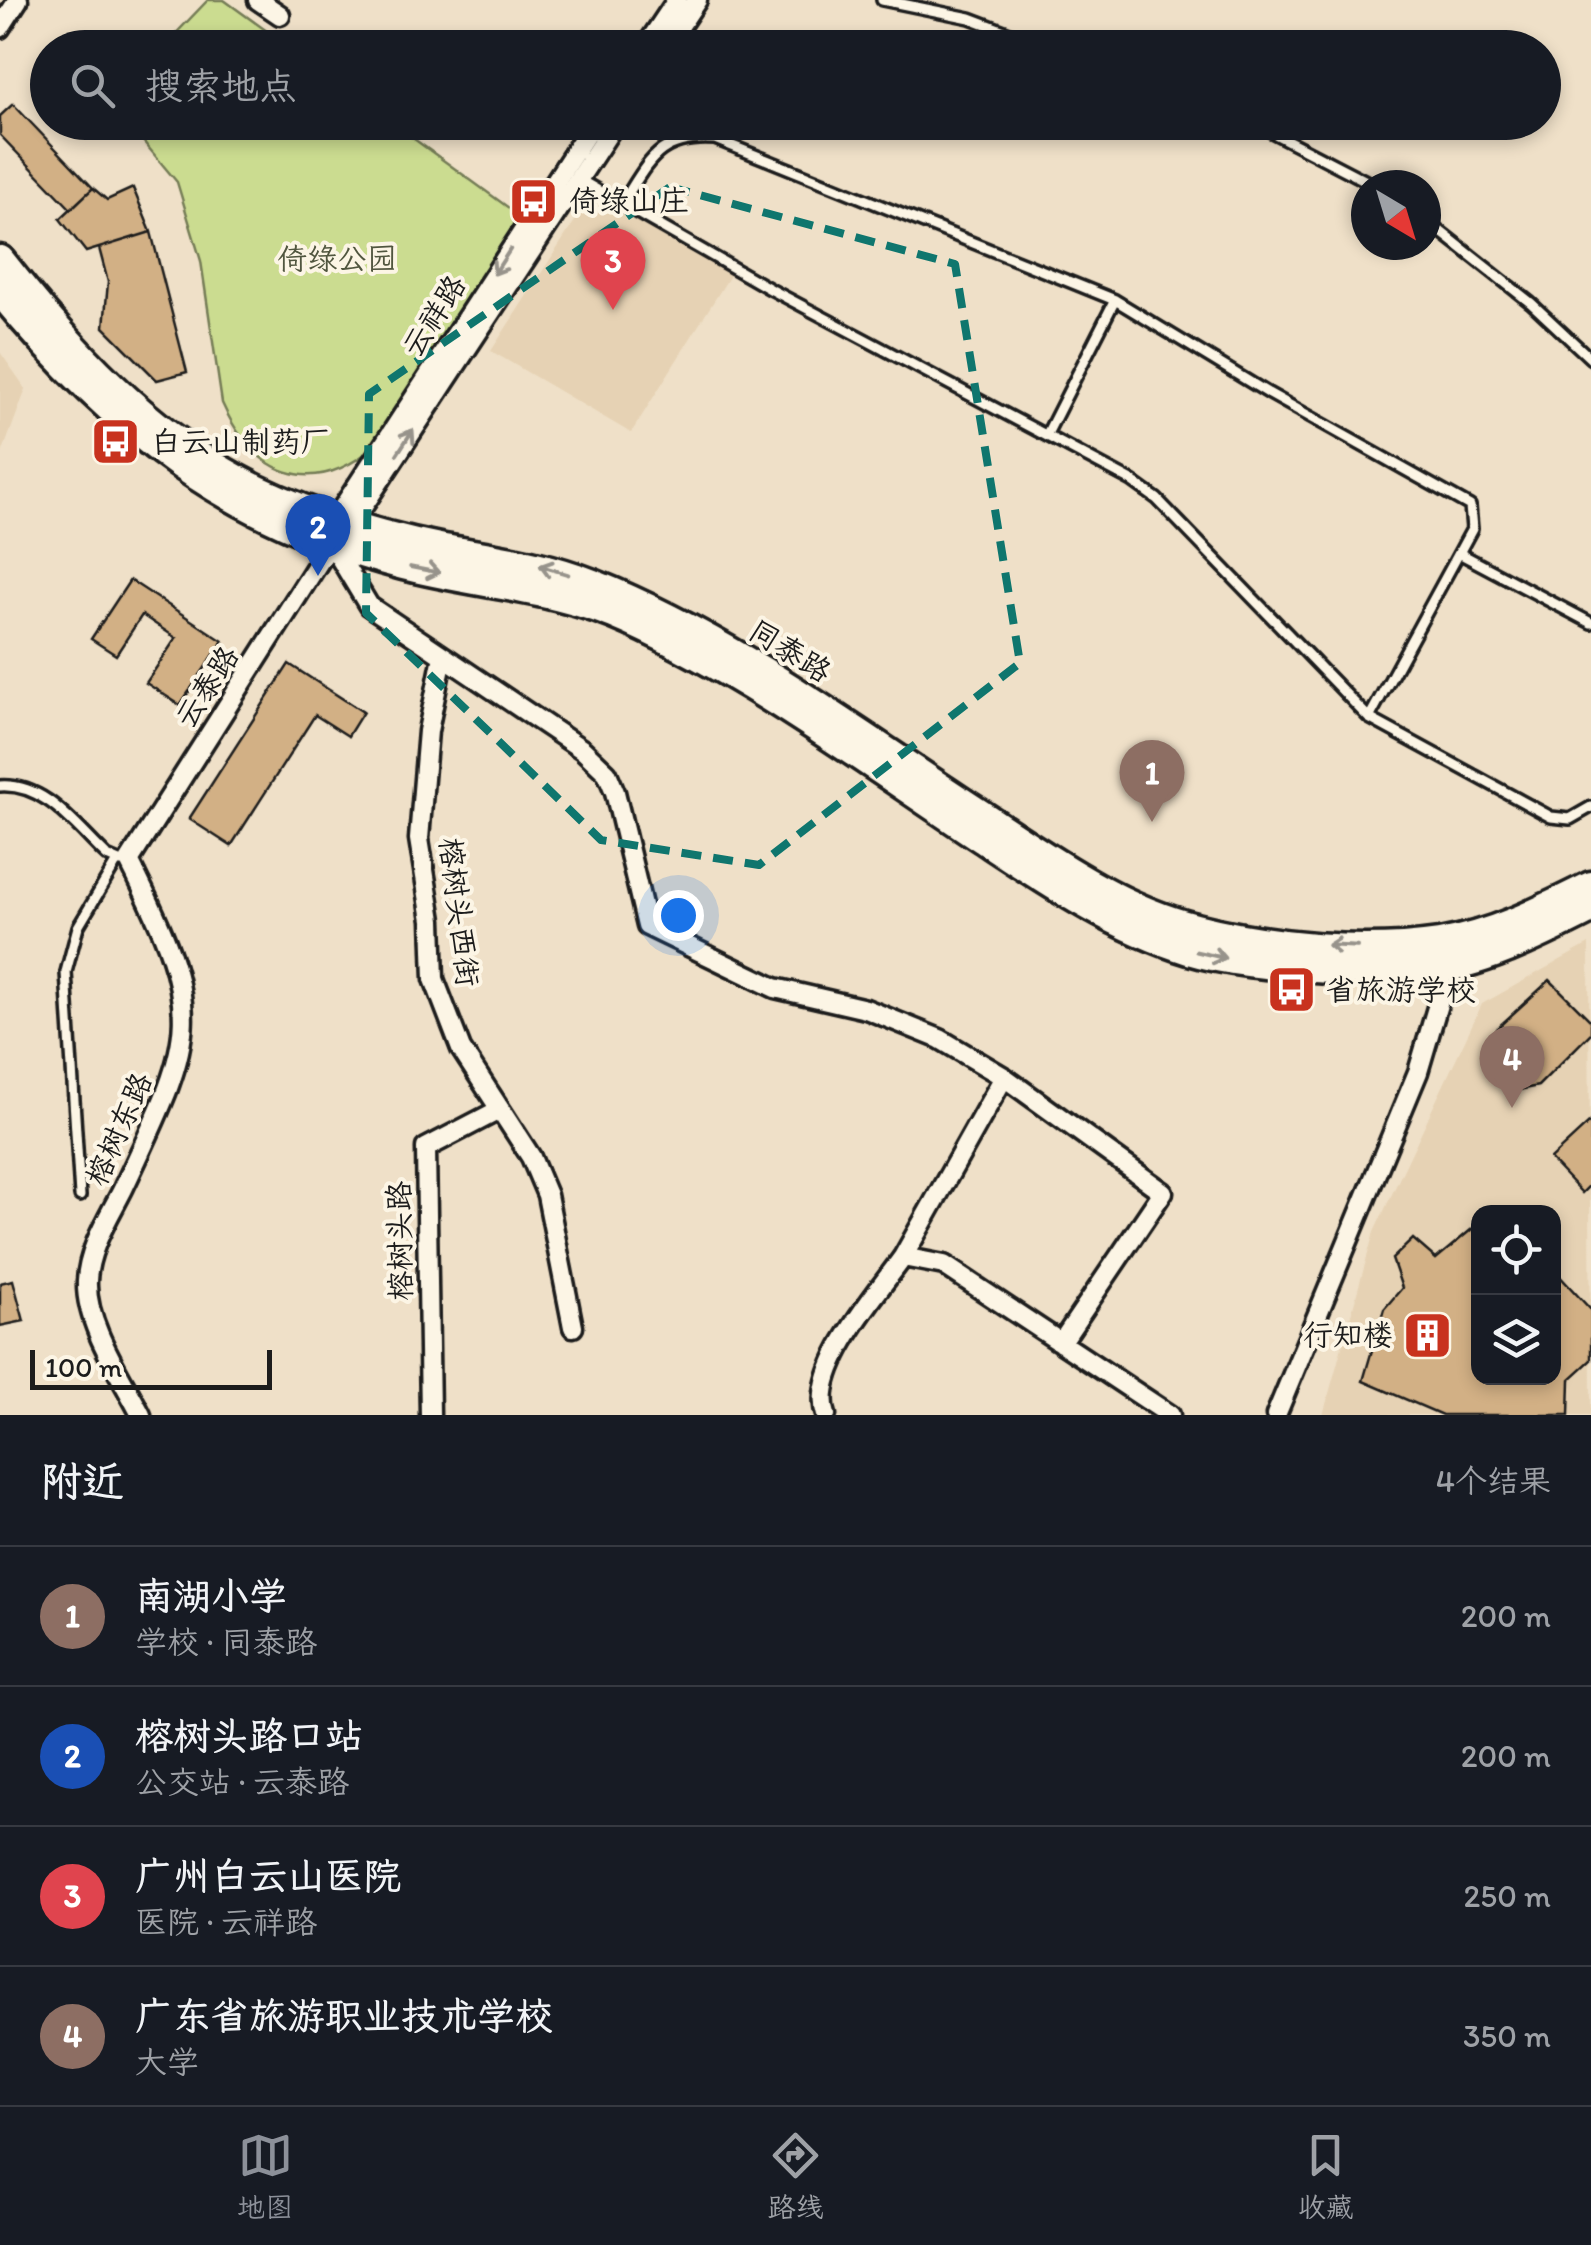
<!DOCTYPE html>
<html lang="zh">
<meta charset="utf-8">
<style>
:root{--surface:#171b24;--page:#20242c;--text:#f1f3f6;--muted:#9ea1a6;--line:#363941;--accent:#8c9099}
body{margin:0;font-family:Itim,"LXGW WenKai TC",sans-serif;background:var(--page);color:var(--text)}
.controls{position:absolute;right:30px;bottom:30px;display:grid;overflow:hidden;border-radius:20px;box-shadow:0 5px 15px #0003}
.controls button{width:90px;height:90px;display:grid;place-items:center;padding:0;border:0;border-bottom:2px solid var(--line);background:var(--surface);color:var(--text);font:50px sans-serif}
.compass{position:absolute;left:1351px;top:170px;width:90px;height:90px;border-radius:50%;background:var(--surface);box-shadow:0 5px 15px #0003;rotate:142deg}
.scale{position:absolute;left:30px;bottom:25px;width:242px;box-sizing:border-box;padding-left:10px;border:5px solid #1c1c1c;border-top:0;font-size:28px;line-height:35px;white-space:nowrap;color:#1c1c1c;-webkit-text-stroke:8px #fcf5e5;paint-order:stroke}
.you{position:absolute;left:678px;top:915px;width:35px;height:35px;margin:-25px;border:8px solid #fff;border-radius:50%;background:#1a73e8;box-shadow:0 0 0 15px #1a73e833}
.badge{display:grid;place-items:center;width:65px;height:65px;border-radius:50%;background:var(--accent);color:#fff;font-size:32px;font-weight:700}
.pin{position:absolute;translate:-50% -82px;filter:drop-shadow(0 2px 5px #0008)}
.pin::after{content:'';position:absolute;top:52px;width:35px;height:30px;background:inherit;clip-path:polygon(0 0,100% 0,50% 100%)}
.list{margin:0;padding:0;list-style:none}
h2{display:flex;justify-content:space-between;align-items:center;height:130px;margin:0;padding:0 40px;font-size:42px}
h2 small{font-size:32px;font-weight:400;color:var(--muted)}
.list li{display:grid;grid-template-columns:65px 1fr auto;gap:30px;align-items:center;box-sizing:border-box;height:140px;padding:0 40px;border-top:2px solid var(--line)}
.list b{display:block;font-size:38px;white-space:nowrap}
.list p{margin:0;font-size:32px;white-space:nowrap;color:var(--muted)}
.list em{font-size:32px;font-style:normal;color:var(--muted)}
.icon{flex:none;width:55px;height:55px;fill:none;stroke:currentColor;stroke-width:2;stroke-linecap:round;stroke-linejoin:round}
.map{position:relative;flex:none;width:1591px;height:1415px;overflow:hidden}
.search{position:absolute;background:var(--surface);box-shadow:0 5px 15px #0003;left:30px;right:30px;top:30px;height:110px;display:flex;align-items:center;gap:25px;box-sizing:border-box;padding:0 35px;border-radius:55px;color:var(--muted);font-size:38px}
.sheet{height:690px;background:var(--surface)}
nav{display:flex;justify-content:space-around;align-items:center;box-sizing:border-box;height:140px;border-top:2px solid var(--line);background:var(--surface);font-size:28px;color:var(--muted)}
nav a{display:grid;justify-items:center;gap:5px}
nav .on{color:var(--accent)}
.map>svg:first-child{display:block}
.built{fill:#e6d2b4;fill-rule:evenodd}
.green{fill:#cbdc90;stroke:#747c56;stroke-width:2.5}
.building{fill:#d2b085;stroke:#1c1c1c;stroke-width:2.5}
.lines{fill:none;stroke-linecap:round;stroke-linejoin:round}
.service-casing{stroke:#1c1c1c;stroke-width:16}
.minor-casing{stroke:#1c1c1c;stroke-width:25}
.secondary-casing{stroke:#1c1c1c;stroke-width:35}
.service{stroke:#fcf5e5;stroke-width:9}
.minor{stroke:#fcf5e5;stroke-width:18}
.secondary{stroke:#fcf5e5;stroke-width:28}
.oneway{stroke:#97938b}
.marked{fill:none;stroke:#0f766e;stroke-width:8;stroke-dasharray:20 12;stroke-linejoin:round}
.labels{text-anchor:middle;stroke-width:8;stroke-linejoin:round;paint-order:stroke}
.poi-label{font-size:30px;fill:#1c1c1c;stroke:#fcf5e5;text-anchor:start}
.park-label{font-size:30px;fill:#51563f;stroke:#fcf5e5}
.street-label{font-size:30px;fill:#1c1c1c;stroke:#fcf5e5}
</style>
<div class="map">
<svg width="1591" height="1415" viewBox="0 0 1591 1415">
<rect width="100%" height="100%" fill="#efe0c8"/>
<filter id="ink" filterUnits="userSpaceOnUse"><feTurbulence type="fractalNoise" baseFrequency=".01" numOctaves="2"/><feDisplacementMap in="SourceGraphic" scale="20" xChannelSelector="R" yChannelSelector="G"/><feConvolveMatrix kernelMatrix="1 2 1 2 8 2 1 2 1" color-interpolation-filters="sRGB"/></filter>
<g filter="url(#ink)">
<path class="built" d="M621,205L734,269L631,433L491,351L580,213Z
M0,352L26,389L0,459Z
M1589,944L1591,1415H1323L1374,1232L1482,1004ZM1478,1212H1554V1378H1478Z"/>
<path class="green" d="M208,0H224L289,47H163Z
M128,123H392L524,219L374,447C310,500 254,474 222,403L201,261L177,182Z"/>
<path class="building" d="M13,104L93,188L71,209L0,135V116Z
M93,188L107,200L133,188L151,232L86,252L60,219Z
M151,232L187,372L157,380L104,327L108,282L99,248Z
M130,580L223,641L180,705L146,683L176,638L142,615L116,655L91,639Z
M289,664L363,712L348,736L315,715L231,846L189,819Z
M1550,980L1591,1021V1033L1538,1086L1514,1091L1495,1082L1483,1063L1496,1029Z
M1591,1121V1184L1582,1193L1550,1159Z
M1478,1224V1378H1554V1270L1591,1310V1360L1570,1379L1569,1415H1442L1363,1381L1384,1309L1402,1288L1392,1259L1413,1239L1436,1259Z
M13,1280L24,1321L0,1326V1283Z"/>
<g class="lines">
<defs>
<path id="service" d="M882,0L970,18L1049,48
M1252,122L1374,185
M578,179L772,290L1132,481L1157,499L1369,718L1551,817L1570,819L1591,807
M621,205C649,162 657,135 715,139L1115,300L1047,434
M1426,220L1531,303L1591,359
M1115,300L1268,393L1470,506L1472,529L1369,718
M1459,553L1591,623
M0,786C46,783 76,827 107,856L121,862
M80,1196L66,972L78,927L116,863"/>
<path id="minor" d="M258,0L280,15
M0,28L18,0
M645,48L677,0
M665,48L697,0
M334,528L336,518L594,122
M331,543L369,606L583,750L607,773L615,792L647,926L775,988L866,1009L940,1039L1004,1077L1163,1192L1061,1343
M443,656L428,731L419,839L432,920L434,979L461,1049L531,1157L547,1195L573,1327
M903,1257L1004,1077
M141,1415C122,1377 85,1325 87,1281C88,1249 109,1217 123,1189C195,1035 208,1018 129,861L331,543L352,523L616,122
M430,1415L426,1148L499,1110
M826,1415C810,1368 877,1294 903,1257L944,1265L1170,1415
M1276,1415L1418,1072L1441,994L1443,962"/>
<path id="secondary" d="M0,260C62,339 128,413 214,466C280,507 368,534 444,549C494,558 544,564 593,584C730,639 850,729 974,810C1043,855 1115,908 1196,928C1271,947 1363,955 1439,944C1492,936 1543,910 1591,886
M0,291C111,427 229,521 403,565C480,585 556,587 630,621C755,678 869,764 983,839C1048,882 1114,927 1189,950C1229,962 1272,965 1314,968C1350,970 1386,975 1422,971C1480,965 1540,935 1591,909"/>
</defs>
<use href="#service" class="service-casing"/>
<use href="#minor" class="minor-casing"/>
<use href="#secondary" class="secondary-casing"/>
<use href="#service" class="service"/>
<use href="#minor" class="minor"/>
<use href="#secondary" class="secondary"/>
</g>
<defs><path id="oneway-shaft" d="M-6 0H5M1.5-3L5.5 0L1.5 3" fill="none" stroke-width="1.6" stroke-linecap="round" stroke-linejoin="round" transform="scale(2.5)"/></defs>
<g class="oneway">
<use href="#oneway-shaft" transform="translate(502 262) rotate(123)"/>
<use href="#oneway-shaft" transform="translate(405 442) rotate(-57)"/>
<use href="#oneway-shaft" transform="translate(425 570) rotate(11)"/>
<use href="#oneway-shaft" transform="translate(554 570) rotate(-163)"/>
<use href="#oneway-shaft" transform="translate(1342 946) rotate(-177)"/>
<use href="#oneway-shaft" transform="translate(1211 955) rotate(13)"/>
</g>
</g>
<path class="marked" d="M670,187L955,264L1020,663L759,865L601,840L366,613L369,394Z"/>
<defs>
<symbol id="bus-square" viewBox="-11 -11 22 22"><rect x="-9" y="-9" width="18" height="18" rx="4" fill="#c8321e" stroke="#fcf5e5"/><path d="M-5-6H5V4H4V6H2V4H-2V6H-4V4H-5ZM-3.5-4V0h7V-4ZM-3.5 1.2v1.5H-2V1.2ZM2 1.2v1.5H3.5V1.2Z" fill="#fff"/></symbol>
<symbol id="building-square" viewBox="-11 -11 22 22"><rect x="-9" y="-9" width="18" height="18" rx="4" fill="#c8321e" stroke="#fcf5e5"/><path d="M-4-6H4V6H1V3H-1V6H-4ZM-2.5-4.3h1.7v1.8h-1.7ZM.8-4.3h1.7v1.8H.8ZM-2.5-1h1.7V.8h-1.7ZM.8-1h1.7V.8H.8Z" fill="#fff"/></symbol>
</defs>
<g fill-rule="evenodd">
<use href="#bus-square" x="506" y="174" width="55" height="55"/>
<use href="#bus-square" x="88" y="414" width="55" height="55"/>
<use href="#bus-square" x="1264" y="962" width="55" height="55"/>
<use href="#building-square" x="1400" y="1308" width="55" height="55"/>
</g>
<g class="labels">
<g class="poi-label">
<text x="569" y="211">倚绿山庄</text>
<text x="151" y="452">白云山制药厂</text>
<text x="1326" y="1000">省旅游学校</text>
<text x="1393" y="1345" text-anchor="end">行知楼</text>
</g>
<g class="park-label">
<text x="337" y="269">倚绿公园</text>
</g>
<g class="street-label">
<text transform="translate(434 316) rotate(-57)" y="10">云祥路</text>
<text transform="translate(790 651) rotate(32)" y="10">同泰路</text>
<text transform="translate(207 687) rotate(-57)" y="10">云泰路</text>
<text transform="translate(459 912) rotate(83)" y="10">榕树头西街</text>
<text transform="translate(119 1129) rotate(-66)" y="10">榕树东路</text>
<text transform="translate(400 1241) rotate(-91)" y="10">榕树头路</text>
</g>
</g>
</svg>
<div class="controls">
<button><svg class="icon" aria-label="locate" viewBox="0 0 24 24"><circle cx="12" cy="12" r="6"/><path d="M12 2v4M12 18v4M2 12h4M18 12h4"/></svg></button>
<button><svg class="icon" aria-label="layers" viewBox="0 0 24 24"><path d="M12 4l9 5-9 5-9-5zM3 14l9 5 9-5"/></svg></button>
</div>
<svg class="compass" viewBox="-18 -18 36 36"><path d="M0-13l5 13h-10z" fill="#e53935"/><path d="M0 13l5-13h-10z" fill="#9ea1a6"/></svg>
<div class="scale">100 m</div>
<div class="you"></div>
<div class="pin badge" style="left:1152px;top:822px;background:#8d6e63">1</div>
<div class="pin badge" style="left:318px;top:576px;background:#1a4fb4">2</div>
<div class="pin badge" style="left:613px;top:310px;background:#e0444e">3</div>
<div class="pin badge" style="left:1512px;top:1108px;background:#8d6e63">4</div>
<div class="search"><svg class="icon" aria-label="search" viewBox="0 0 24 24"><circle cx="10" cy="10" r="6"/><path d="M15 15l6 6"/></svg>搜索地点</div>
</div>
<section class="sheet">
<h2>附近<small>4个结果</small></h2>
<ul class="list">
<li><span class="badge" style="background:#8d6e63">1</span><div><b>南湖小学</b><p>学校 · 同泰路</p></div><em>200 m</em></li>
<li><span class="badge" style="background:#1a4fb4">2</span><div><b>榕树头路口站</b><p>公交站 · 云泰路</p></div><em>200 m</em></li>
<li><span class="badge" style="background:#e0444e">3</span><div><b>广州白云山医院</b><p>医院 · 云祥路</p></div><em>250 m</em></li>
<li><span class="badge" style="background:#8d6e63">4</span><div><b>广东省旅游职业技术学校</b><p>大学</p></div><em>350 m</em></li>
</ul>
</section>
<nav>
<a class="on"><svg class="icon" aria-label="map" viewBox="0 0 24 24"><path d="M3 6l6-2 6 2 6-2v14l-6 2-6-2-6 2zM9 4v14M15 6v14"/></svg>地图</a>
<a><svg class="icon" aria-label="directions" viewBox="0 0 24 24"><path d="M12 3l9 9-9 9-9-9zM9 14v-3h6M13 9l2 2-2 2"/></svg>路线</a>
<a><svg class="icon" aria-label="saved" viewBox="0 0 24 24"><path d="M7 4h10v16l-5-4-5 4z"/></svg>收藏</a>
</nav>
